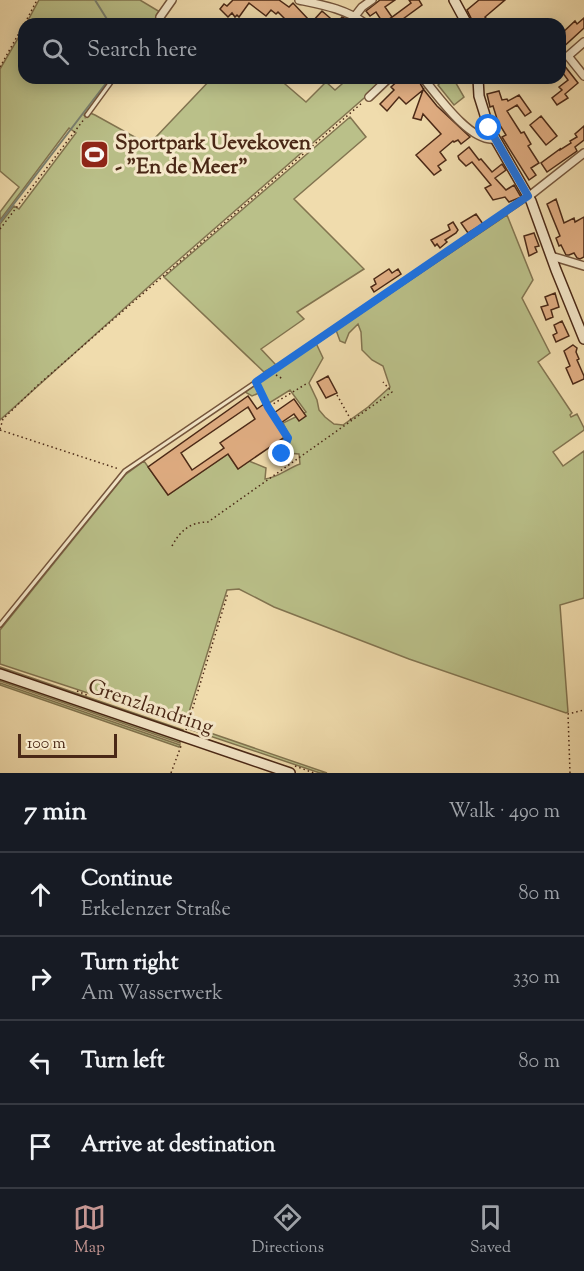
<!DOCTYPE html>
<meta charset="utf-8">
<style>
:root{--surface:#171b24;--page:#242831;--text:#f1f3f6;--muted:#9ea1a6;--line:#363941;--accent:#c59692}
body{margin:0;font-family:"Sorts Mill Goudy",serif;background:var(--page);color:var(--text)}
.scale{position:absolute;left:18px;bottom:15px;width:99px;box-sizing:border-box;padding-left:6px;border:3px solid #4a2816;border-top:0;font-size:16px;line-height:21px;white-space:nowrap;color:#4a2816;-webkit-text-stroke:4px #f5e8ca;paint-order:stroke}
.stop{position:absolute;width:18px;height:18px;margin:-14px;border:4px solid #1a73e8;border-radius:50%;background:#fff}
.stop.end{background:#1a73e8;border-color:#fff;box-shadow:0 2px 6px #0008}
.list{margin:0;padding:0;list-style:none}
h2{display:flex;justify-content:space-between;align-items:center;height:78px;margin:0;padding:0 24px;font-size:26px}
h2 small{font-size:20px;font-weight:400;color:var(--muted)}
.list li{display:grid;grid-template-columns:39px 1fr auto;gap:18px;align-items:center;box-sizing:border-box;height:84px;padding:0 24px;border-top:2px solid var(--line)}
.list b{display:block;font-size:22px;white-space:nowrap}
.list p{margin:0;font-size:20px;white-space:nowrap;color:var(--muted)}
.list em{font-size:20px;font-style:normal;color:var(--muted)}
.icon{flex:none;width:33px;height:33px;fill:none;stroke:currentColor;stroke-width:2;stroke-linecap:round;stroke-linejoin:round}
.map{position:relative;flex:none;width:584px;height:773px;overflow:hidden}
.search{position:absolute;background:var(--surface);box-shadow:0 3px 15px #0003;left:18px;right:18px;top:18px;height:66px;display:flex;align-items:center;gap:15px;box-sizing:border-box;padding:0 21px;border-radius:18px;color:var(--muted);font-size:22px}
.sheet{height:414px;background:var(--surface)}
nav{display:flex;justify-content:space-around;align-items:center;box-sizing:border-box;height:84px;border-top:2px solid var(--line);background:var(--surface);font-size:16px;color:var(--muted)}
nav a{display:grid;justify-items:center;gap:3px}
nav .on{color:var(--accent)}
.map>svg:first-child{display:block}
.green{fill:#bac089;stroke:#827450;stroke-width:1.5}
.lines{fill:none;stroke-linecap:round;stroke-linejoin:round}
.stream{stroke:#7a8070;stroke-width:2}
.building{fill:#e1ae83;stroke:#4a2816;stroke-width:1.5;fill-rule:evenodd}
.lane-casing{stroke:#74553c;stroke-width:6}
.street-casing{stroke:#74553c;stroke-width:10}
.secondary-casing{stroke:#4a2816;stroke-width:12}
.path{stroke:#4a2816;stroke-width:1.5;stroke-dasharray:1.5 3;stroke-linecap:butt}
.lane{stroke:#f5e8ca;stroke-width:3}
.street{stroke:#f5e8ca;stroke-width:7}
.secondary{stroke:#f5e8ca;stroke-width:9}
.route{stroke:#1a73e8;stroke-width:8}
.labels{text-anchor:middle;stroke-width:6;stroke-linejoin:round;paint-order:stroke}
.poi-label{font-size:21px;font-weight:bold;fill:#4a2816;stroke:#f5e8ca;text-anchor:start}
.street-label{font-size:21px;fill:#4a2816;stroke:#f5e8ca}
</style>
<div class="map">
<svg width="584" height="773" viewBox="0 0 584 773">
<rect width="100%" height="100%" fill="#f0dcad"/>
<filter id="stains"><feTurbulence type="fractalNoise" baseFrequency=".00333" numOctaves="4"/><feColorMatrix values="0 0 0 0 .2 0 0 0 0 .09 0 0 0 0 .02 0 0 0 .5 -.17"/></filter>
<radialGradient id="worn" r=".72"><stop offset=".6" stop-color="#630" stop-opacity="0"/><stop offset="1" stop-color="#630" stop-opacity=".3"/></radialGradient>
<path class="green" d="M39,0H140L160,12L151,24H26Z
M24,28V78H105L110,82L84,115L87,117L90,113L95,115L140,140L154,139L212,78H278L306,102L326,82L335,90L349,78H372L379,85L166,271L0,420V224L14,206L19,209L76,133L69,128L0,220V212L19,187L0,171V69Z
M446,78H453L464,97L454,105L438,85Z
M350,117L366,137L294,199L364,269L297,312L304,319L261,349L276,365L264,372L164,277Z
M507,215L533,280L522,298L550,353L538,362L572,413L570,415L571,417L577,414L584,428V430L553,452L563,466L584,451V598L560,605L568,712L566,713L409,659L274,607L239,589L227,590L185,725L0,664V630L125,475L144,461L168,495L228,454L238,469L249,461L266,468L265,479C278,478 288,468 300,464L299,454L286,453L279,448L283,439L289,435L283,423L306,412L290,390L266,405L259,393L252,396L245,392L316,343L323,358L309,383L317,400L319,410L325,417L334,424L343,425L368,407L390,387L383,366L372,360L362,350L361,332L358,324L349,333L345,343L340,341L336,330Z
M0,667L183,730L182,732L0,669Z
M0,678L180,739V743L0,681Z
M0,683L180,745L179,747L0,685Z
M190,726L327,773H320L189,729Z"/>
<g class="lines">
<path class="stream" d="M95,0L110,24
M0,222L110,78"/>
</g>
<path class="building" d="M233,0H279L289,7L293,3L309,20L305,24H299L293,19L289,23L278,12L276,14L271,10L266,16L249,3L239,17L237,15L235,17L232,13L228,17L220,9L224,4L227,6Z
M380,0H395L385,7L392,17L383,23L376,12L370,16L366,11Z
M409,0H419L422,5L396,24L391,18L411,3Z
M479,0H505L485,17L491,24H474L467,10Z
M322,11L337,24L342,17L356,24H317L313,21Z
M584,18V28L560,50V35L575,21L577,24Z
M560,60L578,83L565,94L568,98L557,105L552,98L562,90L559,87L568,80L560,69Z
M401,78H417L424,90L437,106L470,137L461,144L458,140L454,142L453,141L440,152L446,160L438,166L441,170L434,175L416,155L441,134L423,114L421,120L413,118L423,90L406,104L399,97L387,111L380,104L394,90L391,87Z
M499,91L502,100L507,99L508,101L519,95L531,112L525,116L517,105L507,111L521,133L524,132L531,144L528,146L539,163L531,168L536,175L529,180L502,137L506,135L498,122L493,106L490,107L487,94Z
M541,116L557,136L546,145L530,125Z
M584,126V140L575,147L577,151L547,172L541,163L560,149V150L571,143L570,141L577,137L575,134Z
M469,147L479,160L481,159L492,172L502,164L506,170L495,178L506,190L514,185L521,197L509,202L505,197L493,200L485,188L491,185L472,162L466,166L459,159L458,156Z
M556,199L564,223L574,218L575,222L584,217V257L580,259L577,258L574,253L569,255H566L561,245L559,246L556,238L560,236L547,204Z
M476,214L483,224L468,233L461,223Z
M453,222L458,230L456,233L445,240L447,242L440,248L437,244L435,246L431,240L450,230L448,225Z
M534,233L539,246L535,247L537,252L529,256L524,236Z
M389,269L392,273L398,269L401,274L374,292L371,287L376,284L374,279Z
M555,293L559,307L551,310L553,317L546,320L541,307L548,305L545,297Z
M562,321L569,336L556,342L553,335L557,333L554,325Z
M573,345L577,348L576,352L579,359L577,360L584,376V379L573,384L566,368L570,366L564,351Z
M328,376L337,393L326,398L317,382Z
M248,396L257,409L264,404L271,415L294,399L306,416L299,421L294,414L278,425L286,436L238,469L228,454L168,495L148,467ZM248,407L255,419L220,443L224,448L192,470L181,453Z"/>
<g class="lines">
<defs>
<path id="lane" d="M87,115L114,78
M0,625L125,471L527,198"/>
<path id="street" d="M299,0C323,5 346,9 366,24
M355,16L362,7L372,0
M160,17L172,0
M584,42L568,56L584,76
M423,78C438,96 470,142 494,139
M369,97L389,78
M528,197L584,153
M551,256L584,266"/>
<path id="secondary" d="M454,0L467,24
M478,78L479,96L489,128L531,201L556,270L584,339
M0,674L290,773"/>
</defs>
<use href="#lane" class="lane-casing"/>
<use href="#street" class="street-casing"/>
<use href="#secondary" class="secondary-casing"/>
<path class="path" d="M25,23L37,0
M0,67L24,24
M0,229L85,118
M276,375L283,379
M258,386L268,406
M337,395L351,420
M0,429L3,419L38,385L363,102
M0,430L119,469
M289,463L282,454L288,438L268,407L306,384
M172,546C180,531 190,522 208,522L392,392L383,382
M77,691L89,696
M186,730L228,593
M295,766L314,773
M171,773L181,746
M570,773L568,714L584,710"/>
<use href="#lane" class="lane"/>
<use href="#street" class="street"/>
<use href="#secondary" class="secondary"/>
</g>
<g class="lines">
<path class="route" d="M282,454L288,438L268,407L256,382L528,196L489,128"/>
</g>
<defs>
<symbol id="stadium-square" viewBox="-11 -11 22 22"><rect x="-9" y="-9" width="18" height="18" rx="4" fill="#8f2418" stroke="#f5e8ca"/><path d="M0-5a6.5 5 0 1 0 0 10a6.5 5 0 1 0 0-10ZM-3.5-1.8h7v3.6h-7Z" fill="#fff"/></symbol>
</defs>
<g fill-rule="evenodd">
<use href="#stadium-square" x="78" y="138" width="33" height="33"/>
</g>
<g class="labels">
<g class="poi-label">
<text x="115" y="149">Sportpark Uevekoven<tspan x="115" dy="24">- "En de Meer"</tspan></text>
</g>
<g class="street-label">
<text transform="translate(151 706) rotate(19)" y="7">Grenzlandring</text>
</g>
</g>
<rect width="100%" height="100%" filter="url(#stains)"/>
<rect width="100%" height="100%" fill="url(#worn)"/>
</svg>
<div class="scale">100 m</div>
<div class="stop" style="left:489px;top:128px"></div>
<div class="stop end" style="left:282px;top:454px"></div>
<div class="search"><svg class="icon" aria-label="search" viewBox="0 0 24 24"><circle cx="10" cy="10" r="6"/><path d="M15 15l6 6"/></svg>Search here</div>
</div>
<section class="sheet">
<h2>7 min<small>Walk · 490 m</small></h2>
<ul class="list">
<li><svg class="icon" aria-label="ahead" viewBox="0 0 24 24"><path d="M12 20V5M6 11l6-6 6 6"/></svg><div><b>Continue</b><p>Erkelenzer Straße</p></div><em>80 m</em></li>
<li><svg class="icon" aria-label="right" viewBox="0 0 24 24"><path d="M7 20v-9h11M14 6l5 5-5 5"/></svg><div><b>Turn right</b><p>Am Wasserwerk</p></div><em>330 m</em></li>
<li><svg class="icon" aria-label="left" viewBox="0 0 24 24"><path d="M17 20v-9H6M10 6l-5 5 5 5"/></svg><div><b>Turn left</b></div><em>80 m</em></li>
<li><svg class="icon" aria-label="arrive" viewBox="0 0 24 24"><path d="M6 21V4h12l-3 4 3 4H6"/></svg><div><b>Arrive at destination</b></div></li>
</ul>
</section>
<nav>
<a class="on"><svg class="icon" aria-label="map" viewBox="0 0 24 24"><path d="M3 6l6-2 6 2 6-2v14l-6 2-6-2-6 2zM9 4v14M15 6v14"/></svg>Map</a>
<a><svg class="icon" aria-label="directions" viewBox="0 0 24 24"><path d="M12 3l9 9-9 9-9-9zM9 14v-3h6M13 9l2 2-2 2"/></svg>Directions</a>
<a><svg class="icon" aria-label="saved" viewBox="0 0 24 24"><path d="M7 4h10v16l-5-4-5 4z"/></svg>Saved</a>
</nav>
